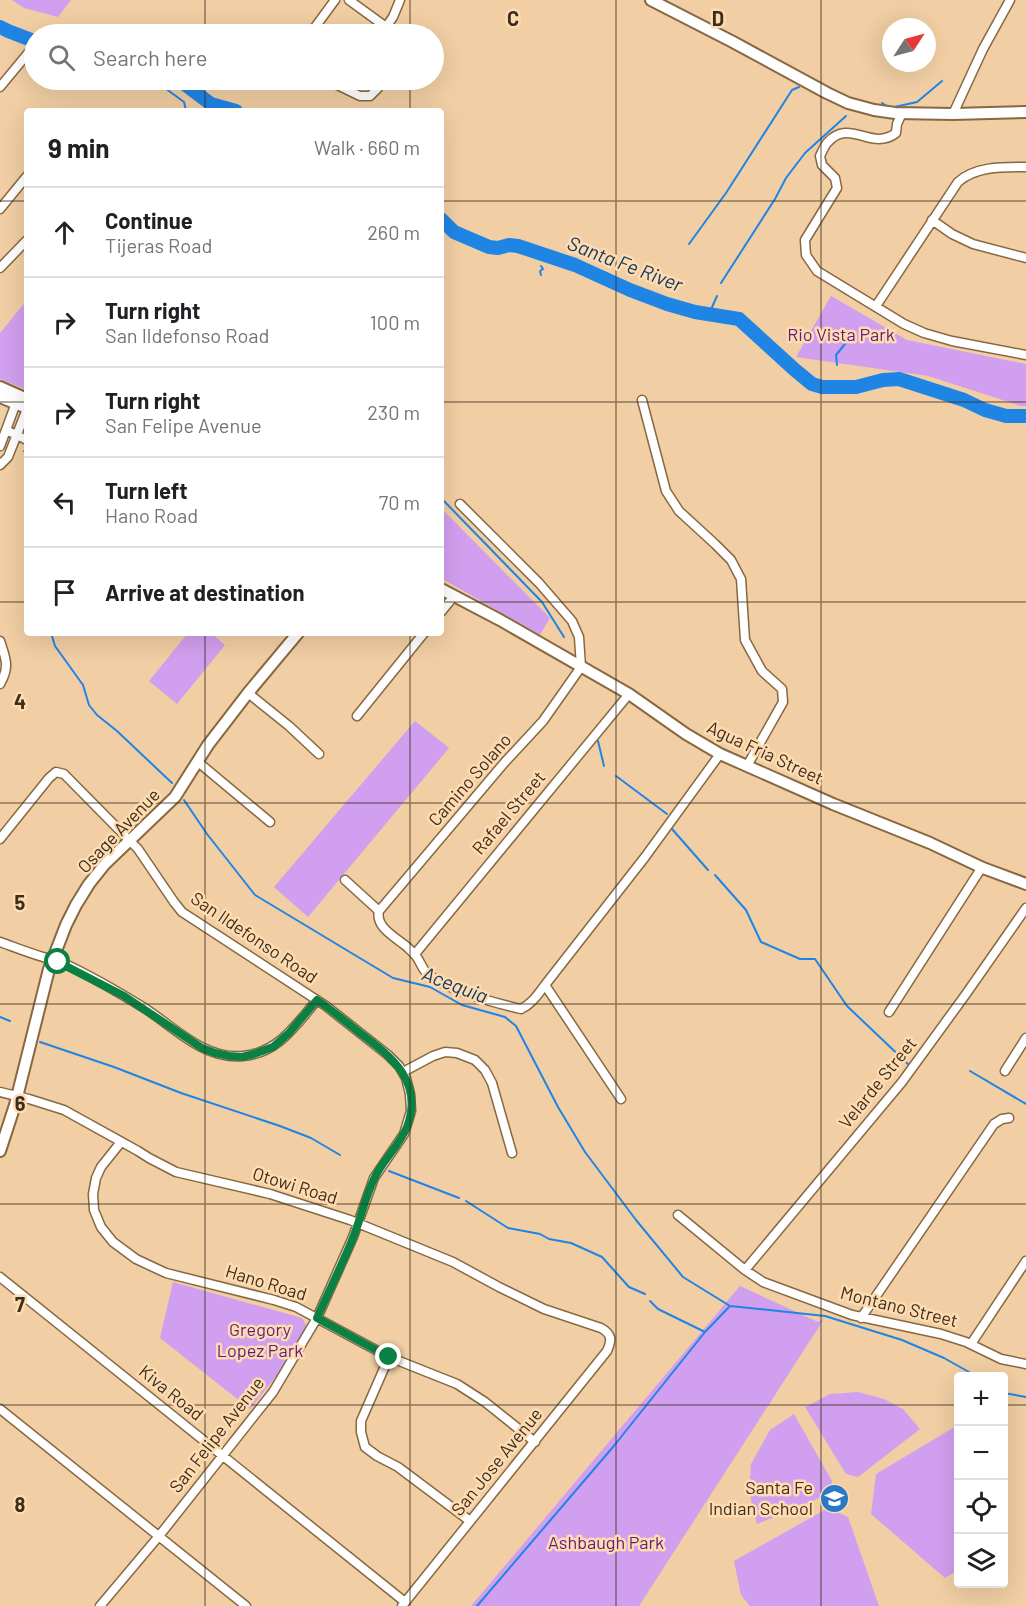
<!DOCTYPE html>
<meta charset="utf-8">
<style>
:root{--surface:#fff;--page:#f2f2f2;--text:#202124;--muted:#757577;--line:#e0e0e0}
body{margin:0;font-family:Barlow,sans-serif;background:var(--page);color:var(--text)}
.controls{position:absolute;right:18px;bottom:18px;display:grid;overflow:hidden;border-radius:6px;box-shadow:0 6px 24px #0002}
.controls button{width:54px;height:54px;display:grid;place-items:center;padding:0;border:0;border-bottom:2px solid var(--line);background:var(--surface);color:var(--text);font:30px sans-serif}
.compass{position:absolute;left:882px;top:18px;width:54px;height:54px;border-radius:50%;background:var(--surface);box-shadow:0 6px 24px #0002;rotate:54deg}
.stop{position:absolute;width:18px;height:18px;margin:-14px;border:4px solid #0b8043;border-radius:50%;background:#fff}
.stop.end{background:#0b8043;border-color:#fff;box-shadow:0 2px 6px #0008}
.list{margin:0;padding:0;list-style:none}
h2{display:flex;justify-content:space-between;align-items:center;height:78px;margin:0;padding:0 24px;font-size:26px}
h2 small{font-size:20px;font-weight:400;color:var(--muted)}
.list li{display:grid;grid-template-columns:39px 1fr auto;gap:18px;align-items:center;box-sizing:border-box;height:90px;padding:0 24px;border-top:2px solid var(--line)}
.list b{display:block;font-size:22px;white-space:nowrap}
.list p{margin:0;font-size:20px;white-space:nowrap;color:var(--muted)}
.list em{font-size:20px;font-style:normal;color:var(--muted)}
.icon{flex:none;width:33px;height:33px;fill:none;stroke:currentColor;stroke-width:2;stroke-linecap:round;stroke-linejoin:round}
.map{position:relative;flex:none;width:1026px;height:1606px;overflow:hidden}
.search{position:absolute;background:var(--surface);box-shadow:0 6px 24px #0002;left:24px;top:24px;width:420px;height:66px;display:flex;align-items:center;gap:15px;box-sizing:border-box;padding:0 21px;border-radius:33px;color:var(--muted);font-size:22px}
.panel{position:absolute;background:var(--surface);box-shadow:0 6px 24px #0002;left:24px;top:108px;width:420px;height:528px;border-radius:6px}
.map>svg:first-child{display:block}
.green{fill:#d19fef}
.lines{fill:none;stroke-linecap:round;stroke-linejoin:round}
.stream{stroke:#1f85e5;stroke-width:2}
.river{stroke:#1f85e5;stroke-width:14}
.minor-casing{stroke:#876841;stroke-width:11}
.tertiary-casing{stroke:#876841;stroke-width:14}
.minor{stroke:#fff;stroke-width:8}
.tertiary{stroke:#fff;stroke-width:10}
.route{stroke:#0b8043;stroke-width:8}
.grid{fill:none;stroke:#3b2e1d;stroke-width:1.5;stroke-opacity:0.55}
.labels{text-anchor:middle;stroke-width:5;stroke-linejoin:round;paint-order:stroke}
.park-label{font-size:18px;fill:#601d7f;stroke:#fedbb0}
.street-label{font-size:18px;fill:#3b2e1d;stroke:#fedbb0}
.poi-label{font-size:18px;fill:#3b2e1d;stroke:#fedbb0;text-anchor:end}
.water-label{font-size:20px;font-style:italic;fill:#153a60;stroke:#fedbb0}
.grid-label{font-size:20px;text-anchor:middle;font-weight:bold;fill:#3b2e1d;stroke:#fedbb0;stroke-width:5;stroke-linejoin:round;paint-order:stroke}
</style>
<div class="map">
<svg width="1026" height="1606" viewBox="0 0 1026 1606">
<rect width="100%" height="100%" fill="#f1cea3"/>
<path class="green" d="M12,0H71L58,17L24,8Z
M831,296L907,340L1026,364V406H1021L928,376L796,357Z
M27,300V390L0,379V333Z
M441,508L550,618L540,635L441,578Z
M188,633H211L225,645L177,704L149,681Z
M415,721L449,748L308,917L274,887Z
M173,1282L302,1318L307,1327L277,1375L250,1409L160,1338Z
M740,1286L818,1322L824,1319L639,1606H471Z
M858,1392L884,1399L903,1409L920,1429L858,1477L846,1474L805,1407L830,1394Z
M794,1414L832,1481L831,1493L757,1524L749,1492L751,1464L770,1430Z
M958,1425V1570L945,1578L871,1514L876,1474Z
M828,1508L848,1517L879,1606H750L741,1595L734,1561Z"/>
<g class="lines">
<path class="stream" d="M154,80L184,102L186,111
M882,103L890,108L917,102L942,81
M689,244L726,193L792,90L799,87
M541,275L540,271L543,269L541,266
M721,283L775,199L786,178L805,153L846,116
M709,314L717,296
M837,365L836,355L845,344
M24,451L27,455
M441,498L542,602L564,637
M51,633L55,646L83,685L89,705L97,715L117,731L172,783
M598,741L604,766
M616,776L667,814
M184,800L207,834L255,895L393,978L430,987L462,1005L505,1017L516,1026L558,1107L585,1152L636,1220L683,1277L730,1306L825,1316L902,1340L944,1358L976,1376
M672,829L708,870
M715,875L746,910L761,942L800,959H815L847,1006L908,1064
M0,1017L10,1021
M40,1042L114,1067L181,1093L280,1126L311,1138L340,1155
M970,1071L1026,1104
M389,1171L459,1198
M466,1201L508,1228L540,1234L549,1239L571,1243L602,1257L629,1287L645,1294
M650,1301L658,1309L705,1332L730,1306
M1004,1393L1026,1397
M477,1606L613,1447L705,1332"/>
<path class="river" d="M0,27L8,31L34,41
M179,80L211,104L236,111
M441,219L454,232L489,247L498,248L509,245L518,246L575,265L630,290L667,304L695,312L739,319L795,370L812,384L822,387H856L883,380L899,379L964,400L985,410L1006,416H1026"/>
<defs>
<path id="minor" d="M349,0L386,27L393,34
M386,27L393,17L400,0
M310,34L335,0
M327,80L360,96H370L378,88L381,80
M0,87L29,52
M902,113L897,124L896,133C871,152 850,117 827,143C824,147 822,152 820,156L822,165L835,178L837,188L805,240L806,255L817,271L904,324L924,333L952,341L1026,355
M953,114L983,49L1010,0
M0,209L27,176
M932,220L952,234L973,244L1026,258
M0,268L27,240
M876,306L958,182C976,166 1003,167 1026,167
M642,400L666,491L679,511L715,544L731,560L741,579L745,640L762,671L782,689L783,702L747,766
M6,430L27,440
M0,446L16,403L20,401
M0,465L8,457L27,409
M441,612L454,596
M0,641C6,659 10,667 0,684
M248,693L289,726L319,754
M357,716L424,633
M198,762L270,822
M0,839L49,778L56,772L64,774L138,849L174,902L182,912L326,1006L388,1055L399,1066L406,1078L410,1094L411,1111L404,1134L374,1178L353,1237L317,1318L273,1392L159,1536L100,1606
M345,880L379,911C375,927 395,937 406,946C409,949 413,952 416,956C421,962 422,970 429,975C450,991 495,1003 521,1009C532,1004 538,994 545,985L621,1099
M379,911L505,762L543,721L581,667L579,637L572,621L539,583L460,504
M0,942C14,947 29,953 43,957C51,960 58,961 65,964C93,977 120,993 146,1009C175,1028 205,1060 243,1056C278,1053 296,1025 317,1000
M415,954L629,694
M545,985L645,857L720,754
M889,1012L982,867
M1005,1071L1026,1038
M403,1072L433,1056L445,1052L457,1053L475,1060L485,1070L492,1083L512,1153
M0,1092L29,1099L64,1110L138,1151L149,1158L176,1172L270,1194L350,1220L453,1262L499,1287L544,1309L601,1328C612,1334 612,1340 607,1351L402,1606
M121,1142L101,1167L96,1178L93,1194L94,1210L101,1227L113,1242L136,1259L166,1273L274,1300L296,1307L389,1357L457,1384L485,1402L535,1442
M678,1215L745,1270L763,1282L852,1315L941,1334L966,1342L1001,1359L1026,1364
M745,1270L902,1082L966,994L1026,908
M0,1277L405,1602
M861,1318L994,1124L1002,1119L1009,1118
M971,1344L1026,1261
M389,1357L361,1421V1432L365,1447L377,1456L398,1467L470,1521
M0,1409L246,1606"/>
<path id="tertiary" d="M651,0L733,42L827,93L848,103L874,110L895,113L953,114L1026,112
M0,387L27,399
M0,397L27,408
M441,589L500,620L629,694L686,734L720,754L833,804L930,843L983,868L1026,884
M0,1151L15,1105L49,969L66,925L76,905L89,884L105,864L175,797L208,745L248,693L298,633"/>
</defs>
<use href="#minor" class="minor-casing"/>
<use href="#tertiary" class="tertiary-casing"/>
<use href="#minor" class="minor"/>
<use href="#tertiary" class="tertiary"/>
</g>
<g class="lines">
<path class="route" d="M58,962L124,996L202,1048L215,1053L229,1056L242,1057L254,1054L273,1047L289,1033L317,1000C332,1010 346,1022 360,1033C392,1057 424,1082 407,1127C399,1146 383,1160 375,1177C365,1197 361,1218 353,1238C342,1265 329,1291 317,1318L389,1357"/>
</g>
<path class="grid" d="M205,0V34M410,0V34M616,0V1606M821,0V1606M205,80V111M410,80V111M0,201H27M441,201H1026M0,402H27M441,402H1026M0,602H27M441,602H1026M205,633V1606M410,633V1606M0,803H1026M0,1004H1026M0,1204H1026M0,1405H958M1004,1405H1026"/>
<defs>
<symbol id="school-disc" viewBox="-11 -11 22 22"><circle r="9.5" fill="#2a79c8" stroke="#fedbb0"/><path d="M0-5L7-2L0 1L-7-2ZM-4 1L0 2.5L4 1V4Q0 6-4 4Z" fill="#fff"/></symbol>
</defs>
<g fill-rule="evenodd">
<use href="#school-disc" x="818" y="1482" width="33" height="33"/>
</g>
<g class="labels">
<g class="park-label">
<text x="841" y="341">Rio Vista Park</text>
<text x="260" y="1336">Gregory<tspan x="260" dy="21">Lopez Park</tspan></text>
<text x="606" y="1549">Ashbaugh Park</text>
</g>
<g class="street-label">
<text transform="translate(765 753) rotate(25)" y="6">Agua Fria Street</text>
<text transform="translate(470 780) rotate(-49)" y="6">Camino Solano</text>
<text transform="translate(509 813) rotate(-50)" y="6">Rafael Street</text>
<text transform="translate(119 831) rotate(-46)" y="6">Osage Avenue</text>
<text transform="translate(254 938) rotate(34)" y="6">San Ildefonso Road</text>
<text transform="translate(878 1083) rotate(-51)" y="6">Velarde Street</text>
<text transform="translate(295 1186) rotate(17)" y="6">Otowi Road</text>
<text transform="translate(266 1283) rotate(17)" y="6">Hano Road</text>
<text transform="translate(899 1307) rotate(14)" y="6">Montano Street</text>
<text transform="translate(171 1393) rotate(39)" y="6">Kiva Road</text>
<text transform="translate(217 1435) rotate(-52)" y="6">San Felipe Avenue</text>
<text transform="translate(497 1462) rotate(-51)" y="6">San Jose Avenue</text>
</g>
<g class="poi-label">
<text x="813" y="1494">Santa Fe<tspan x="813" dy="21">Indian School</tspan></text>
</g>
<g class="water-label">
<text transform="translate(625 264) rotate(21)" y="7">Santa Fe River</text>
<text transform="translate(455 985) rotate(21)" y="7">Acequia</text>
</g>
</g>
<g class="grid-label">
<text x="513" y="26">C</text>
<text x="718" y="26">D</text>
<text x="20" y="709">4</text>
<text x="20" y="910">5</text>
<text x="20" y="1111">6</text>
<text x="20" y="1312">7</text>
<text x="20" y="1512">8</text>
</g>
</svg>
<div class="controls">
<button>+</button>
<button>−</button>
<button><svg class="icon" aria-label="locate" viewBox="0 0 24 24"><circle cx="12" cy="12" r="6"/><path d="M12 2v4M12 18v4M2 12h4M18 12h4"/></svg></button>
<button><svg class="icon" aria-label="layers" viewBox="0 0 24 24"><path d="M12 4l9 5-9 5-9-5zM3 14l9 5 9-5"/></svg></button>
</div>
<svg class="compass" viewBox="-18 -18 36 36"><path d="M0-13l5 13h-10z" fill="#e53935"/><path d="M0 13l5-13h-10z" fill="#757577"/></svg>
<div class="stop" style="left:58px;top:962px"></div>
<div class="stop end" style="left:389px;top:1357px"></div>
<div class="search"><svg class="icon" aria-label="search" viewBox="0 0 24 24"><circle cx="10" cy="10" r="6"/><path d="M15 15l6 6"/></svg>Search here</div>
<section class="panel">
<h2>9 min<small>Walk · 660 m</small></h2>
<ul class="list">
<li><svg class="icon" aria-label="ahead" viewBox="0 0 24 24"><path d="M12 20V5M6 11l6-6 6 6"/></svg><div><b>Continue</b><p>Tijeras Road</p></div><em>260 m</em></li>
<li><svg class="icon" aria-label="right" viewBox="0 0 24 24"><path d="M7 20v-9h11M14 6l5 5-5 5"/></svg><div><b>Turn right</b><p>San Ildefonso Road</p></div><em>100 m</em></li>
<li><svg class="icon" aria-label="right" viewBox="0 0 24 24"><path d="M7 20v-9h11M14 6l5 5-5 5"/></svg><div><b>Turn right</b><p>San Felipe Avenue</p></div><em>230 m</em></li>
<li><svg class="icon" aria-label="left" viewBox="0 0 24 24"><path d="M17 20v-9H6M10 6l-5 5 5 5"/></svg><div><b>Turn left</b><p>Hano Road</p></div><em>70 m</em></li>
<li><svg class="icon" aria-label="arrive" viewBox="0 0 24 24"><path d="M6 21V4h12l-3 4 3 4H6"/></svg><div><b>Arrive at destination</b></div></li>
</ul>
</section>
</div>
